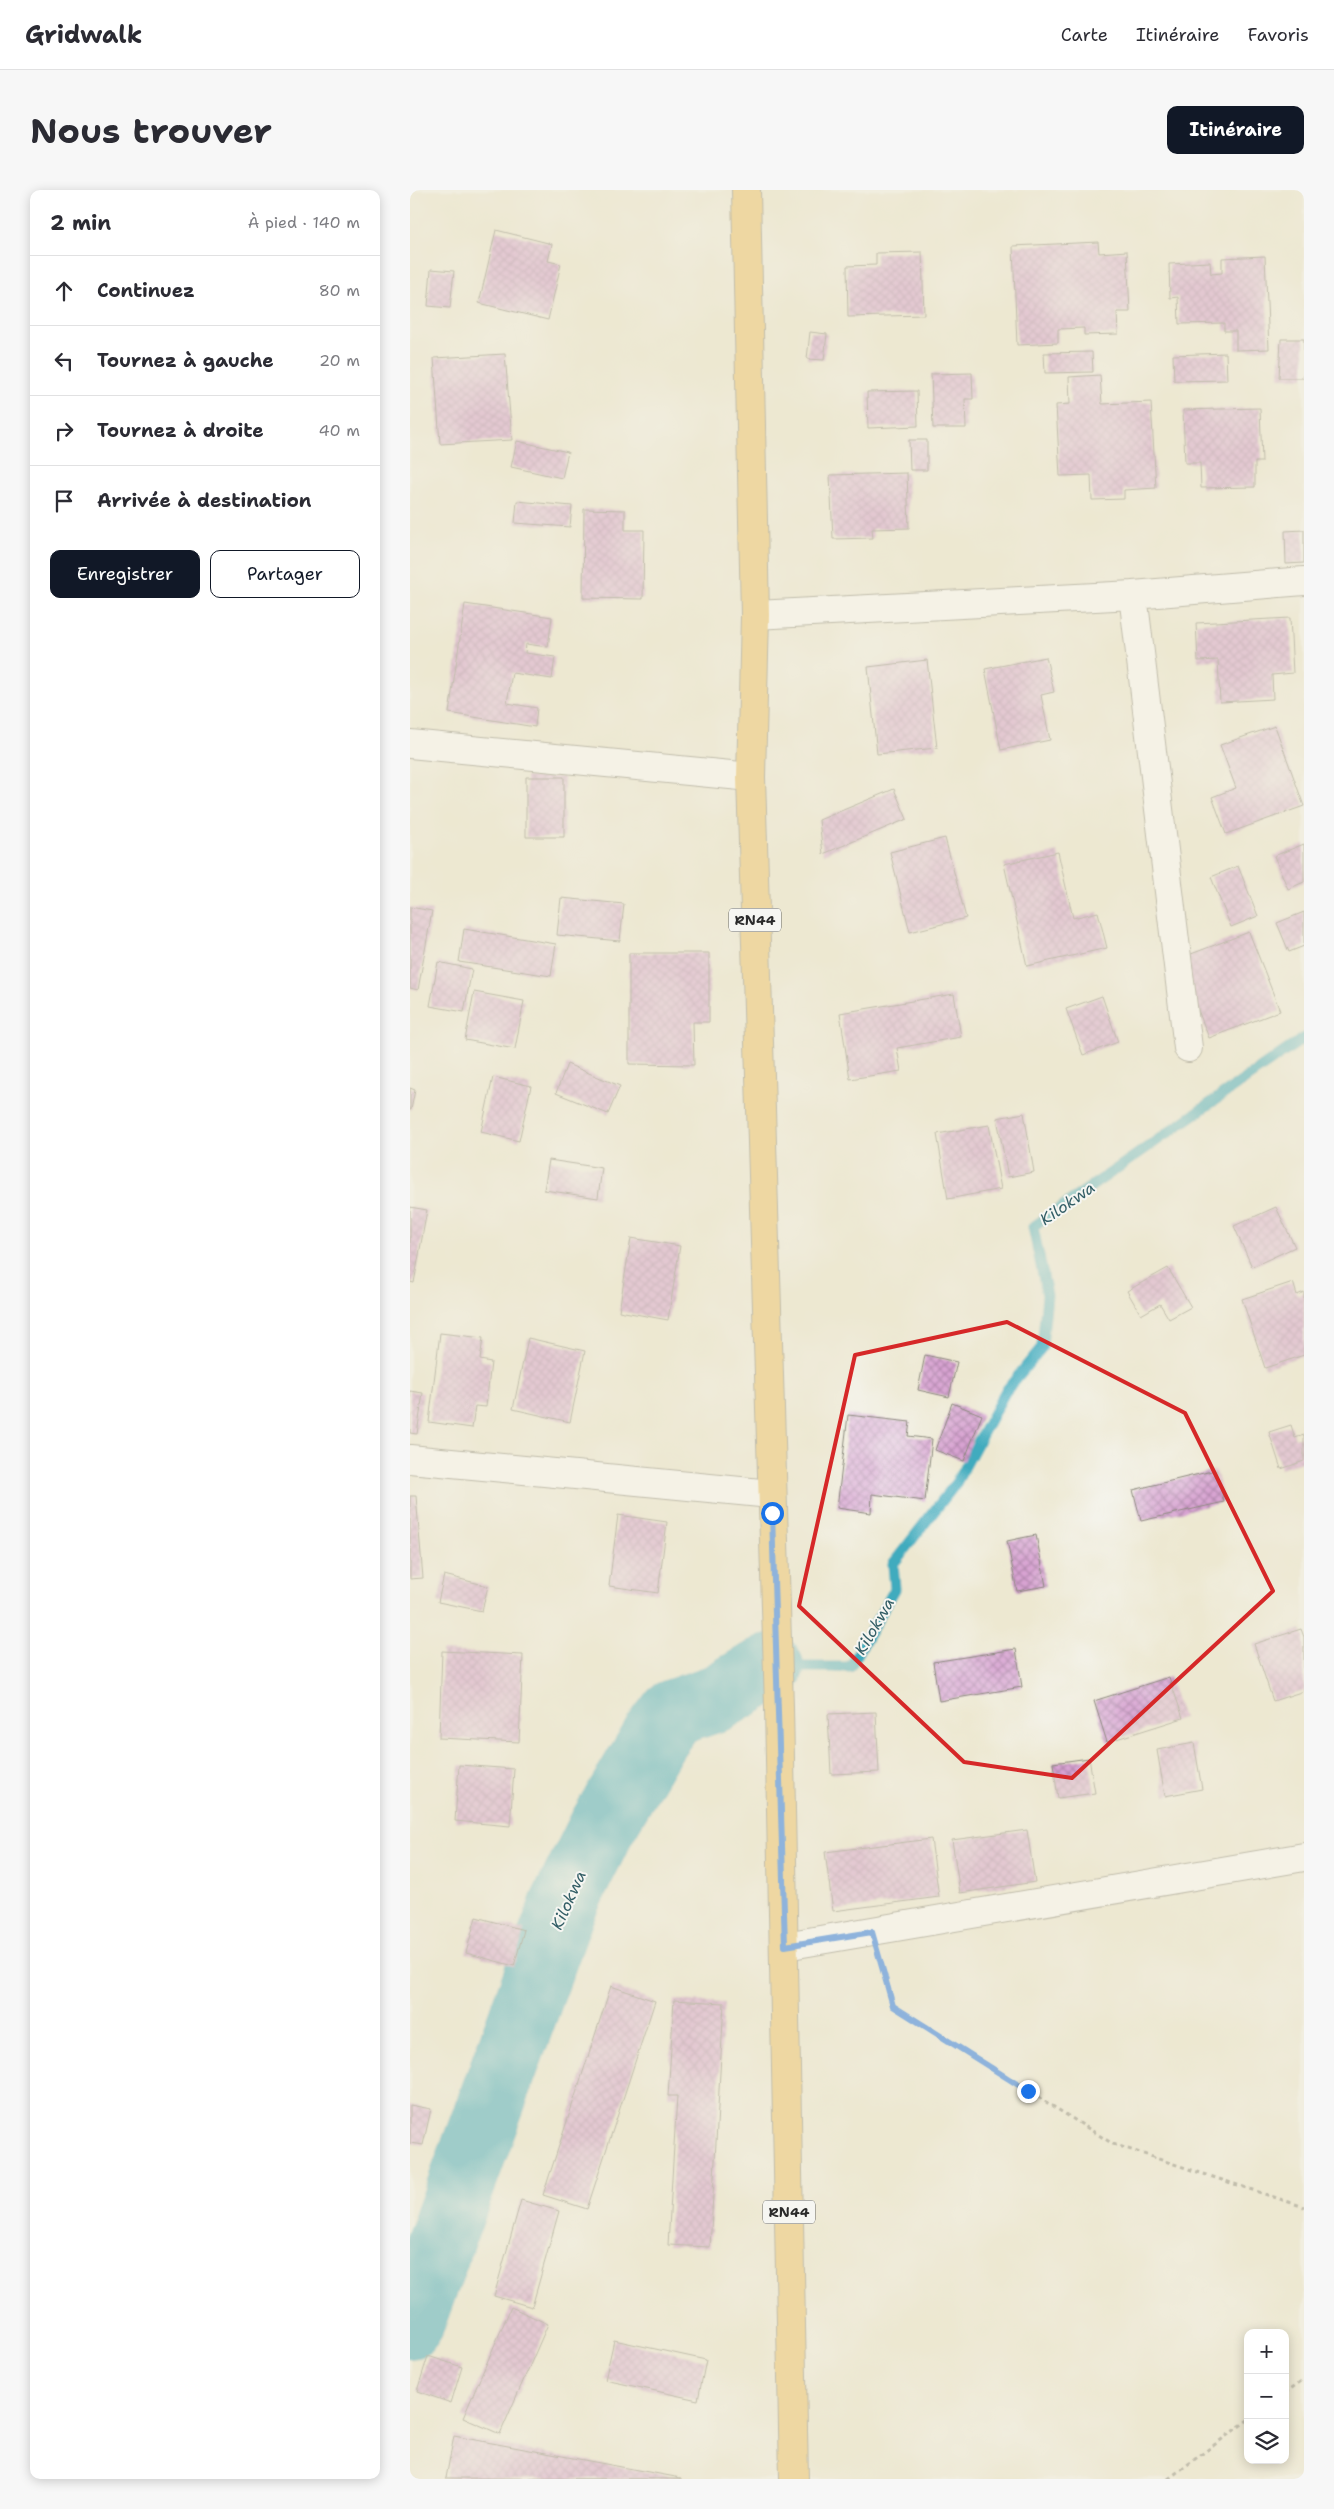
<!DOCTYPE html>
<html lang="fr">
<meta charset="utf-8">
<style>
:root{--surface:#fff;--page:#f7f7f7;--text:#2b2b33;--muted:#7c7c81;--line:#e1e1e2;--accent:#111827}
body{margin:0;font-family:"Shantell Sans",sans-serif;background:var(--page);color:var(--text)}
.controls{position:absolute;right:15px;bottom:15px;display:grid;overflow:hidden;border-radius:10px;box-shadow:0 2px 12px #0003}
.controls button{width:45px;height:45px;display:grid;place-items:center;padding:0;border:0;border-bottom:1px solid var(--line);background:var(--surface);color:var(--text);font:25px sans-serif}
.stop{position:absolute;width:15px;height:15px;margin:-11px;border:4px solid #1a73e8;border-radius:50%;background:#fff}
.stop.end{background:#1a73e8;border-color:#fff;box-shadow:0 1px 5px #0008}
.list{margin:0;padding:0;list-style:none}
h2{display:flex;justify-content:space-between;align-items:center;height:65px;margin:0;padding:0 20px;font-size:21px}
h2 small{font-size:16px;font-weight:400;color:var(--muted)}
.list li{display:grid;grid-template-columns:32px 1fr auto;gap:15px;align-items:center;box-sizing:border-box;height:70px;padding:0 20px;border-top:1px solid var(--line)}
.list b{display:block;font-size:19px;white-space:nowrap}
.list em{font-size:16px;font-style:normal;color:var(--muted)}
.actions{display:flex;gap:10px;padding:15px 20px}
.actions a{flex:1;padding:11px 0;border:1px solid var(--accent);border-radius:10px;text-align:center;font-size:18px;color:var(--accent)}
.actions .main{background:var(--accent);color:#fff}
.icon{flex:none;width:28px;height:28px;fill:none;stroke:currentColor;stroke-width:2;stroke-linecap:round;stroke-linejoin:round}
.map{position:relative;flex:none;width:894px;height:2289px;overflow:hidden;border-radius:10px}
header{display:flex;align-items:center;gap:30px;box-sizing:border-box;height:70px;padding:0 25px;background:var(--surface);border-bottom:1px solid var(--line)}
header strong{font-size:24px}
nav{display:flex;gap:28px;margin-inline-start:auto;font-size:18px}
.intro{display:flex;align-items:center;justify-content:space-between;box-sizing:border-box;height:120px;padding:0 30px}
h1{margin:0;font-size:35px}
.button{padding:12px 22px;border-radius:10px;background:var(--accent);color:#fff;font-size:18px;font-weight:700}
main{display:flex;gap:30px;padding:0 30px}
aside{flex:1;background:var(--surface);border-radius:10px;box-shadow:0 2px 12px #0003}
.map>svg:first-child{display:block}
.lines{fill:none;stroke-linecap:round;stroke-linejoin:round}
.stream{stroke:#3fabbe;stroke-width:11}
.river{stroke:#3fabbe;stroke-width:68}
.building{fill:url(#building-cross-hatch)}
.minor-casing{stroke:#8c8a7e;stroke-width:30}
.primary-casing{stroke:#8c8a7e;stroke-width:30}
.path{stroke:#8c8a7e;stroke-width:3;stroke-dasharray:4 4;stroke-linecap:butt}
.minor{stroke:#fff;stroke-width:28}
.primary{stroke:#efc469;stroke-width:28}
.route{stroke:#1a73e8;stroke-width:6}
.marked{fill:none;stroke:#d62828;stroke-width:4;stroke-linejoin:round}
.labels{text-anchor:middle;stroke-width:4;stroke-linejoin:round;paint-order:stroke}
.shield{fill:#f6f6f2;stroke:#686867;stroke-width:1}
.shield-label{font-size:14px;font-weight:bold;fill:#2b2b2b}
.water-label{font-size:16px;font-style:italic;fill:#335e66;stroke:#f6f6f2}
</style>
<header>
<strong>Gridwalk</strong>
<nav><a>Carte</a><a>Itinéraire</a><a>Favoris</a></nav>
</header>
<div class="intro"><h1>Nous trouver</h1><a class="button">Itinéraire</a></div>
<main>
<aside>
<h2>2 min<small>À pied · 140 m</small></h2>
<ul class="list">
<li><svg class="icon" aria-label="ahead" viewBox="0 0 24 24"><path d="M12 20V5M6 11l6-6 6 6"/></svg><div><b>Continuez</b></div><em>80 m</em></li>
<li><svg class="icon" aria-label="left" viewBox="0 0 24 24"><path d="M17 20v-9H6M10 6l-5 5 5 5"/></svg><div><b>Tournez à gauche</b></div><em>20 m</em></li>
<li><svg class="icon" aria-label="right" viewBox="0 0 24 24"><path d="M7 20v-9h11M14 6l5 5-5 5"/></svg><div><b>Tournez à droite</b></div><em>40 m</em></li>
<li><svg class="icon" aria-label="arrive" viewBox="0 0 24 24"><path d="M6 21V4h12l-3 4 3 4H6"/></svg><div><b>Arrivée à destination</b></div></li>
</ul>
<div class="actions"><a class="main">Enregistrer</a><a>Partager</a></div>
</aside>
<div class="map">
<svg width="894" height="2289" viewBox="0 0 894 2289">
<defs>
<pattern id="building-cross-hatch" width="8" height="8" patternUnits="userSpaceOnUse" patternTransform="scale(1.25)"><rect width="8" height="8" fill="#d8a3d2"/><path d="M0 0l8 8M0 8l8-8" fill="none" stroke="#af85ab"/></pattern>
</defs>
<rect width="100%" height="100%" fill="#f6f6f2"/>
<filter id="ink" filterUnits="userSpaceOnUse"><feTurbulence type="fractalNoise" baseFrequency=".02" numOctaves="2"/><feDisplacementMap in="SourceGraphic" scale="10" xChannelSelector="R" yChannelSelector="G"/><feConvolveMatrix kernelMatrix="1 2 1 2 8 2 1 2 1" color-interpolation-filters="sRGB"/></filter>
<filter id="wash" filterUnits="userSpaceOnUse"><feTurbulence type="fractalNoise" baseFrequency=".0096" numOctaves="4" result="noise"/><feDisplacementMap in="SourceGraphic" scale="20" xChannelSelector="R" yChannelSelector="G"/><feGaussianBlur stdDeviation="1.12" result="paint"/><feColorMatrix in="noise" values="0 0 0 0 0 0 0 0 0 0 0 0 0 0 0 0 0 1.4 0 .05"/><feComposite in="paint" operator="in"/></filter>
<g filter="url(#wash)">
<rect width="100%" height="100%" fill="#ede8d1"/>
<g class="lines">
<path class="stream" d="M368,1477H440L485,1399L483,1374L546,1293L595,1202L632,1157L637,1105L623,1037L894,848"/>
<path class="river" d="M0,2135L153,1716L192,1637L245,1547L263,1523L307,1508L360,1477"/>
</g>
<g id="blocks">
<path class="building" d="M86,40L142,54L138,71L151,74L138,130L69,113Z
M688,52L689,63L717,61L720,122H707L708,144L674,145V138L648,139V153L607,155L603,56Z
M512,62L514,125L438,127L437,76L466,75V63Z
M855,66L859,159L826,160V141H814V133L769,134L768,107L760,108L759,74L800,72L801,84L812,83V68Z
M21,79L44,81L40,118L18,116Z
M400,142L417,144L414,170L397,169Z
M871,149H894V188H869Z
M682,162L683,182L635,183L634,163Z
M816,163L817,190L764,191L763,165Z
M95,164L102,250L30,254L24,168Z
M562,183L563,209H555L556,238H523L521,184Z
M690,185L692,214L741,212L746,298L714,300V309L682,310L681,285L650,286L646,215L660,214L659,187Z
M507,201L508,236L458,238L457,202Z
M850,218L852,272H845V297L791,298L790,273H775L773,220Z
M499,250H517V280H500Z
M107,251L158,262L152,288L101,277Z
M497,283L499,338L462,339L463,348L423,349L420,285Z
M107,311L162,316L160,337L105,333Z
M174,319L215,320V340H234L233,409L173,408Z
M894,340V373L876,374L875,341Z
M55,414L142,427L138,457L116,454L115,463L145,467L142,489L102,483L97,513L127,518L125,537L39,523Z
M880,428L883,483L862,485L863,509L810,512L808,470L788,471L786,433Z
M636,467L644,502L631,505L640,550L591,560L575,479Z
M517,470L527,558L467,564L458,477Z
M865,536L894,616L816,644L802,607L826,598L810,555Z
M116,587H154V647H116Z
M484,599L497,629L413,664L409,630Z
M535,648L556,728L500,742L480,662Z
M894,654V692L878,699L864,666Z
M648,662L663,728L688,722L697,758L617,776L594,674Z
M828,676L848,726L821,737L801,687Z
M151,708L214,714L210,751L147,745Z
M0,717L22,721L8,800L0,798Z
M894,722V756L879,762L867,733Z
M54,739L146,754L141,786L49,772Z
M839,742L870,821L799,848L768,769Z
M219,763H299V832H283L284,875L219,874Z
M28,772L62,779L54,822L20,816Z
M64,802L114,811L105,859L55,850Z
M544,804L551,847L487,858L491,881L440,889L430,823Z
M692,806L708,852L673,865L656,819Z
M157,874L210,896L198,924L146,903Z
M83,887L121,896L109,951L71,942Z
M0,898L5,900L1,920H0Z
M614,923L624,982L598,987L587,928Z
M579,935L591,999L538,1009L527,944Z
M139,970L192,978L188,1008L134,1000Z
M0,1017L17,1020L4,1093L0,1092Z
M866,1017L885,1057L842,1077L824,1036Z
M221,1048L270,1056L258,1130L209,1121Z
M758,1078L781,1117L759,1129L750,1114L731,1125L717,1101Z
M883,1092L887,1105L894,1102V1165L855,1178L832,1109Z
M30,1143L73,1148L70,1170L81,1172L76,1217L65,1216L62,1238L19,1232Z
M118,1148L175,1161L160,1232L103,1219Z
M515,1165L547,1172L539,1207L508,1200Z
M0,1201L13,1203L7,1244L0,1243Z
M542,1213L572,1225L554,1271L525,1260Z
M438,1225L500,1232L498,1246L522,1249L515,1311L462,1304L461,1323L427,1318Z
M881,1235L885,1248L894,1245V1271L871,1279L859,1242Z
M806,1280L814,1312L731,1331L723,1300Z
M0,1306H6L13,1388L0,1389Z
M208,1325L257,1332L248,1403L199,1396Z
M626,1345L636,1396L607,1401L597,1351Z
M34,1385L78,1396L72,1421L28,1412Z
M891,1439L894,1447V1501L863,1511L844,1454Z
M606,1459L612,1497L529,1511L523,1472Z
M32,1461L113,1465L109,1552L29,1548Z
M759,1487L773,1528L697,1552L684,1511Z
M466,1522L469,1582L421,1584L418,1524Z
M784,1553L792,1599L755,1606L747,1560Z
M679,1568L685,1603L648,1608L643,1573Z
M49,1575L104,1579L100,1636L45,1631Z
M617,1640L625,1692L550,1703L542,1650Z
M521,1649L529,1707L423,1721L415,1662Z
M66,1727L114,1740L104,1776L56,1763Z
M201,1796L245,1811L177,2019L133,2005Z
M264,1810L314,1813L300,2057L258,2055L267,1906H258Z
M0,1915L21,1919L13,1955L0,1953Z
M111,2010L149,2021L122,2117L84,2106Z
M101,2117L138,2134L90,2244L53,2228Z
M204,2150L296,2170L288,2210L195,2190Z
M18,2166L52,2177L41,2213L7,2201Z
M44,2246L271,2288V2289L36,2288Z"/>
</g>
</g>
<g filter="url(#ink)">
<use href="#blocks" fill-opacity="0" stroke="#8c8a7e" stroke-width="1"/>
<g class="lines">
<defs>
<path id="minor" d="M723,405L778,858
M345,425L723,405L894,391
M0,554L341,587
M0,1269L361,1304
M375,1756L894,1667"/>
<path id="primary" d="M336,0L345,425L341,587L369,1517L384,2289"/>
</defs>
<use href="#minor" class="minor-casing"/>
<use href="#primary" class="primary-casing"/>
<path class="path" d="M471,1773L483,1816L703,1954L894,2017
M875,2203L894,2189
M758,2289L838,2230"/>
<use href="#minor" class="minor"/>
<use href="#primary" class="primary"/>
</g>
</g>
<g class="lines" filter="url(#ink)">
<path class="route" d="M362,1323L375,1756L462,1742L483,1816L618,1901"/>
</g>
<path d="M0 0H894V2289H0ZM597,1132L775,1223L863,1401L662,1588L554,1572L389,1416L445,1165Z" fill="#ede8d1" fill-opacity=".55" fill-rule="evenodd"/>
<path class="marked" d="M597,1132L775,1223L863,1401L662,1588L554,1572L389,1416L445,1165Z"/>
<g class="labels">
<g class="shield">
<rect x="319" y="718.5" width="52" height="23" rx="4"/>
<rect x="353" y="2010.5" width="52" height="23" rx="4"/>
</g>
<g class="shield-label">
<text x="345" y="735">RN44</text>
<text x="379" y="2027">RN44</text>
</g>
<g class="water-label">
<text transform="translate(657 1013) rotate(-35)" y="6">Kilokwa</text>
<text transform="translate(464 1436) rotate(-60)" y="6">Kilokwa</text>
<text transform="translate(158 1710) rotate(-66)" y="6">Kilokwa</text>
</g>
</g>
</svg>
<div class="controls">
<button>+</button>
<button>−</button>
<button><svg class="icon" aria-label="layers" viewBox="0 0 24 24"><path d="M12 4l9 5-9 5-9-5zM3 14l9 5 9-5"/></svg></button>
</div>
<div class="stop" style="left:362px;top:1323px"></div>
<div class="stop end" style="left:618px;top:1901px"></div>
</div>
</main>
